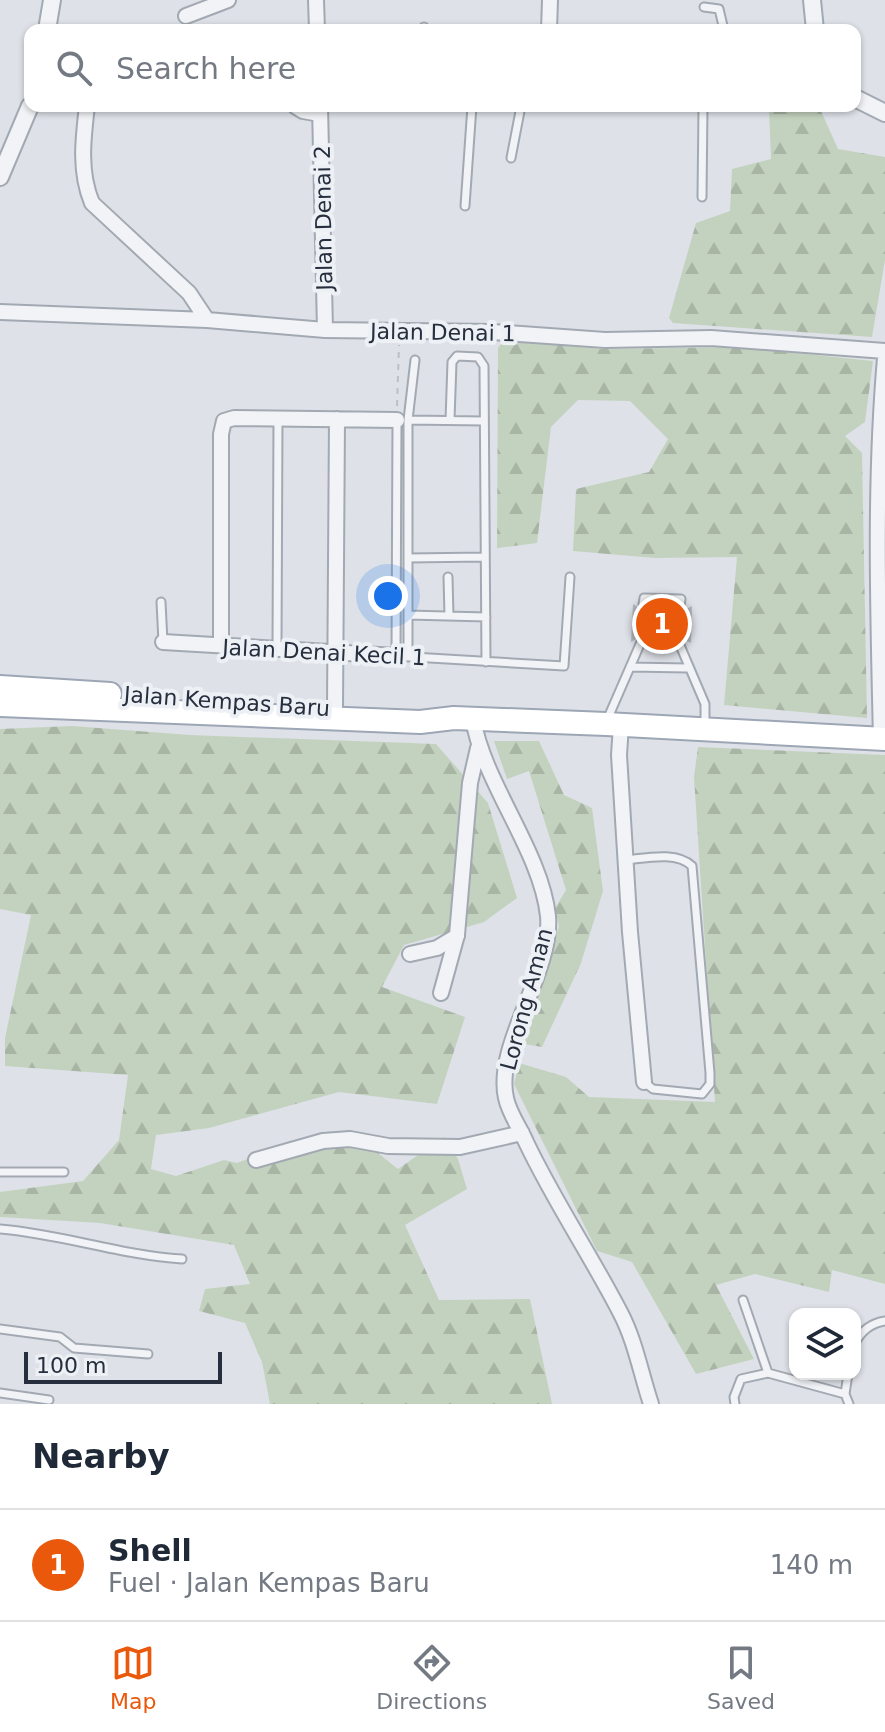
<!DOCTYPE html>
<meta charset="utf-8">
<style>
:root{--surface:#fff;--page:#f2f2f3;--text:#1f2937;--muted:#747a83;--line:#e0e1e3;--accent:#ea580c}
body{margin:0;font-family:"DejaVu Sans",sans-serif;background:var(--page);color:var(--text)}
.controls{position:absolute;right:24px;bottom:24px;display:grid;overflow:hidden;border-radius:16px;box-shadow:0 2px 6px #0004}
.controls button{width:72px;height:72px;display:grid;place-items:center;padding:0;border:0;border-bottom:2px solid var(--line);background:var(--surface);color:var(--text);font:40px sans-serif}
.scale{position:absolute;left:24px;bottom:20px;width:198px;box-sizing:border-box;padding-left:8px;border:4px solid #272f3f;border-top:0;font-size:22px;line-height:28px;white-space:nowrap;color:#272f3f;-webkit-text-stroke:6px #edf1f5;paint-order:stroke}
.you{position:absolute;left:388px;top:596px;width:28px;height:28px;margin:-20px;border:6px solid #fff;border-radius:50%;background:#1a73e8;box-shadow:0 0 0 12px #1a73e833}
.badge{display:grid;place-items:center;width:52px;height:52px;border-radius:50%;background:var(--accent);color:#fff;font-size:26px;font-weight:700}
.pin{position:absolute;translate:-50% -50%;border:4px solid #fff;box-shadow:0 2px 8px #0006}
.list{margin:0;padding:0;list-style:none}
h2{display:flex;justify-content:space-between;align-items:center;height:104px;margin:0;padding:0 32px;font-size:34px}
h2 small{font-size:26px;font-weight:400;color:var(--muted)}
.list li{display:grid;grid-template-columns:52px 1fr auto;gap:24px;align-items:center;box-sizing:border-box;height:112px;padding:0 32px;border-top:2px solid var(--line)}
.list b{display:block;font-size:30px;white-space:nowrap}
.list p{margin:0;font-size:26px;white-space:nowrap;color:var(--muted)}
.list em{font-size:26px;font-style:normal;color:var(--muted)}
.icon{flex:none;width:44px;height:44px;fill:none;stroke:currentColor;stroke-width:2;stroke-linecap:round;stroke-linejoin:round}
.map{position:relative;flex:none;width:885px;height:1404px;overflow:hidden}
.search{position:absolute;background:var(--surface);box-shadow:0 2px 6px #0004;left:24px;right:24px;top:24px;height:88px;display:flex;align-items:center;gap:20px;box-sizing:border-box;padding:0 28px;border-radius:16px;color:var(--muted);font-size:30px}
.sheet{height:216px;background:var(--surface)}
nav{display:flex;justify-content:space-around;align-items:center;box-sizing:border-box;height:112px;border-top:2px solid var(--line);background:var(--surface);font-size:22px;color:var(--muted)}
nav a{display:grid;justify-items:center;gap:4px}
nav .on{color:var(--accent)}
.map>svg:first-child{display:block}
.forest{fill:url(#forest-firs)}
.building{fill:#b5bbc5}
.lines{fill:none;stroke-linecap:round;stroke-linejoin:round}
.service-casing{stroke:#a3a9b2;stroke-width:11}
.minor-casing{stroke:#a3a9b2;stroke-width:18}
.tertiary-casing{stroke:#a3a9b2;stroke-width:20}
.primary-casing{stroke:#9da6b4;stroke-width:26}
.path{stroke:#bcc0c6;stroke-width:2;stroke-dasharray:6 6;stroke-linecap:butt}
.service{stroke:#f1f3f6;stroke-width:7}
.minor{stroke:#f1f3f6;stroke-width:14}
.tertiary{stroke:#f1f3f6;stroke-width:16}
.primary{stroke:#fff;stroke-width:22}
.labels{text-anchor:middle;stroke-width:8;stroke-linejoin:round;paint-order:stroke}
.street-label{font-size:22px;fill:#272f3f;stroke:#edf1f5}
</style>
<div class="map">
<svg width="885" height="1404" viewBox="0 0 885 1404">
<defs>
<pattern id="forest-firs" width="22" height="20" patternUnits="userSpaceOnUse" patternTransform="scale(2)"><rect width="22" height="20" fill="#c3d2bf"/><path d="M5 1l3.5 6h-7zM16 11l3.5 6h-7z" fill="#a8b5a5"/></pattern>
</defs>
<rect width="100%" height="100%" fill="#dee2e8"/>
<path class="forest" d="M769,110L821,111L838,149L885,157V260L872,337L673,323L669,318L696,223L730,211L732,169L771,159Z
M504,340L602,349L741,347L873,361L865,422L845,436L862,453L867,718L724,705L737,557L655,558L573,551L576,489L649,472L668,439L630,401L578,400L551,427L537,543L497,548L498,348Z
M72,726L190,735L436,744L488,803L517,898L484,922L404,945L382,987L465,1017L437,1104L339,1092L209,1128L156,1135L151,1169L176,1176L224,1160L237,1163L267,1151L370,1138L378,1153L398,1169L444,1137L458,1159L467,1189L405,1225L439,1300L530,1299L552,1404H270L262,1362L245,1323L199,1311L205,1289L250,1284L234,1245L100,1223L0,1217V1192L83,1181L119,1140L128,1075L5,1066V1038L31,915L0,909V729Z
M494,741H539L564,795L592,808L603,891L581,963L542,1047L524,1044L559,926L555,908L566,890L529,771L507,779Z
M698,747L885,755V1284L832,1270L829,1292L755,1274L716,1285L754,1359L696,1374L632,1262L597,1251L514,1084L519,1063L566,1077L589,1097L715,1102L694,777Z"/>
<path class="building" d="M633,604L643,610L649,605H674L680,612L692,606L691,643L679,637L673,643L647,642L641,636L631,642Z"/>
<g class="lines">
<defs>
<path id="service" d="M704,7L719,9L724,30
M424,30V27
M511,158L521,106
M702,197L703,106
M465,206L472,106
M397,420L396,656L564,666L570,577
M408,420L484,421
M450,420L452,362L457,356L478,357L484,366L486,662
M408,558L485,557
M448,577L449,616
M161,602L163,642
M643,604L644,598L681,599L680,606
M408,615L486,617
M679,643L705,704V726
M277,648L278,418
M408,657V420L415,360
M630,667L687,668
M607,720L641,642
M626,860C646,858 677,851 692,866L710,1073V1084L702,1094L653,1089L644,1082
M0,1172H64
M0,1229C62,1234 120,1255 182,1259
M743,1300L768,1373
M0,1329L60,1337L74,1348L148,1354
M855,1343C862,1330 871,1323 885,1321
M848,1374L845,1394L849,1404
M0,1393L49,1400
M735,1404L734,1397L741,1379L768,1373L845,1394"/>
<path id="minor" d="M316,0L317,30
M186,16L228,0
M549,30L550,0
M87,106C83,139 79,172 92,203L189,293L207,320
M295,106L303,111L320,114
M320,106L325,330
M0,312L207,320L325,330L492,332L605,340L711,338L885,351
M163,642L396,656
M221,646V434L224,421L234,418L397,420
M335,708L337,419
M473,719C484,784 541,851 548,916C553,972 494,1045 506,1098C509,1113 520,1128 526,1142C554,1201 590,1254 620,1312C635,1340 641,1374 651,1404
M621,725L619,755L630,932L644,1082
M881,739C878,611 874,485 885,358
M410,954L437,948L457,936
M441,993L457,935L470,783L478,748
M256,1160L323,1141L350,1139L388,1146L460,1147L522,1133"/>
<path id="tertiary" d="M812,0L815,30
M47,30L52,0
M855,98L885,113
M0,177L30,106"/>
<path id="primary" d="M0,687L110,694
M0,705L420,722L454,718L606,724L885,739"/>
</defs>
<use href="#service" class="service-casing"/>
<use href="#minor" class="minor-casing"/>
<use href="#tertiary" class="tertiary-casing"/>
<use href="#primary" class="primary-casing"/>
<path class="path" d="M397,406L399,345"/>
<use href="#service" class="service"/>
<use href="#minor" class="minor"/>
<use href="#tertiary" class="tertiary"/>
<use href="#primary" class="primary"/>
</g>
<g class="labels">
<g class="street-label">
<text transform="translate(323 218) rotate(-91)" y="8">Jalan Denai 2</text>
<text transform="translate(443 332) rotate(1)" y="8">Jalan Denai 1</text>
<text transform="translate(324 652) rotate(3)" y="8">Jalan Denai Kecil 1</text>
<text transform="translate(227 701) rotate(4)" y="8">Jalan Kempas Baru</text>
<text transform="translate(526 999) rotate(-75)" y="8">Lorong Aman</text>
</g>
</g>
</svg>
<div class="controls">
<button><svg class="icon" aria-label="layers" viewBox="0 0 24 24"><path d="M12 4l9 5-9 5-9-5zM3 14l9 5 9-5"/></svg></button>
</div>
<div class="scale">100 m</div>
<div class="you"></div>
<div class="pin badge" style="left:662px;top:624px">1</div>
<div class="search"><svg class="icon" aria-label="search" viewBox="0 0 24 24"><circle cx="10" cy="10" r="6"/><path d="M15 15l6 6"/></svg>Search here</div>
</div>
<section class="sheet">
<h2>Nearby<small></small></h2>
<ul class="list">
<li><span class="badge">1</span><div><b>Shell</b><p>Fuel · Jalan Kempas Baru</p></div><em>140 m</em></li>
</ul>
</section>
<nav>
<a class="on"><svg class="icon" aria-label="map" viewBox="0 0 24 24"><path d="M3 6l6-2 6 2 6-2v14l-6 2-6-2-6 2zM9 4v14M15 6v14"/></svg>Map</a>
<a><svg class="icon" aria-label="directions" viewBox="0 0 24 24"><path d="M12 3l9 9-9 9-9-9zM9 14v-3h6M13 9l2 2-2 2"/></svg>Directions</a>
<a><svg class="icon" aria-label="saved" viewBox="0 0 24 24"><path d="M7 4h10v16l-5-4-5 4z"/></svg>Saved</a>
</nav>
